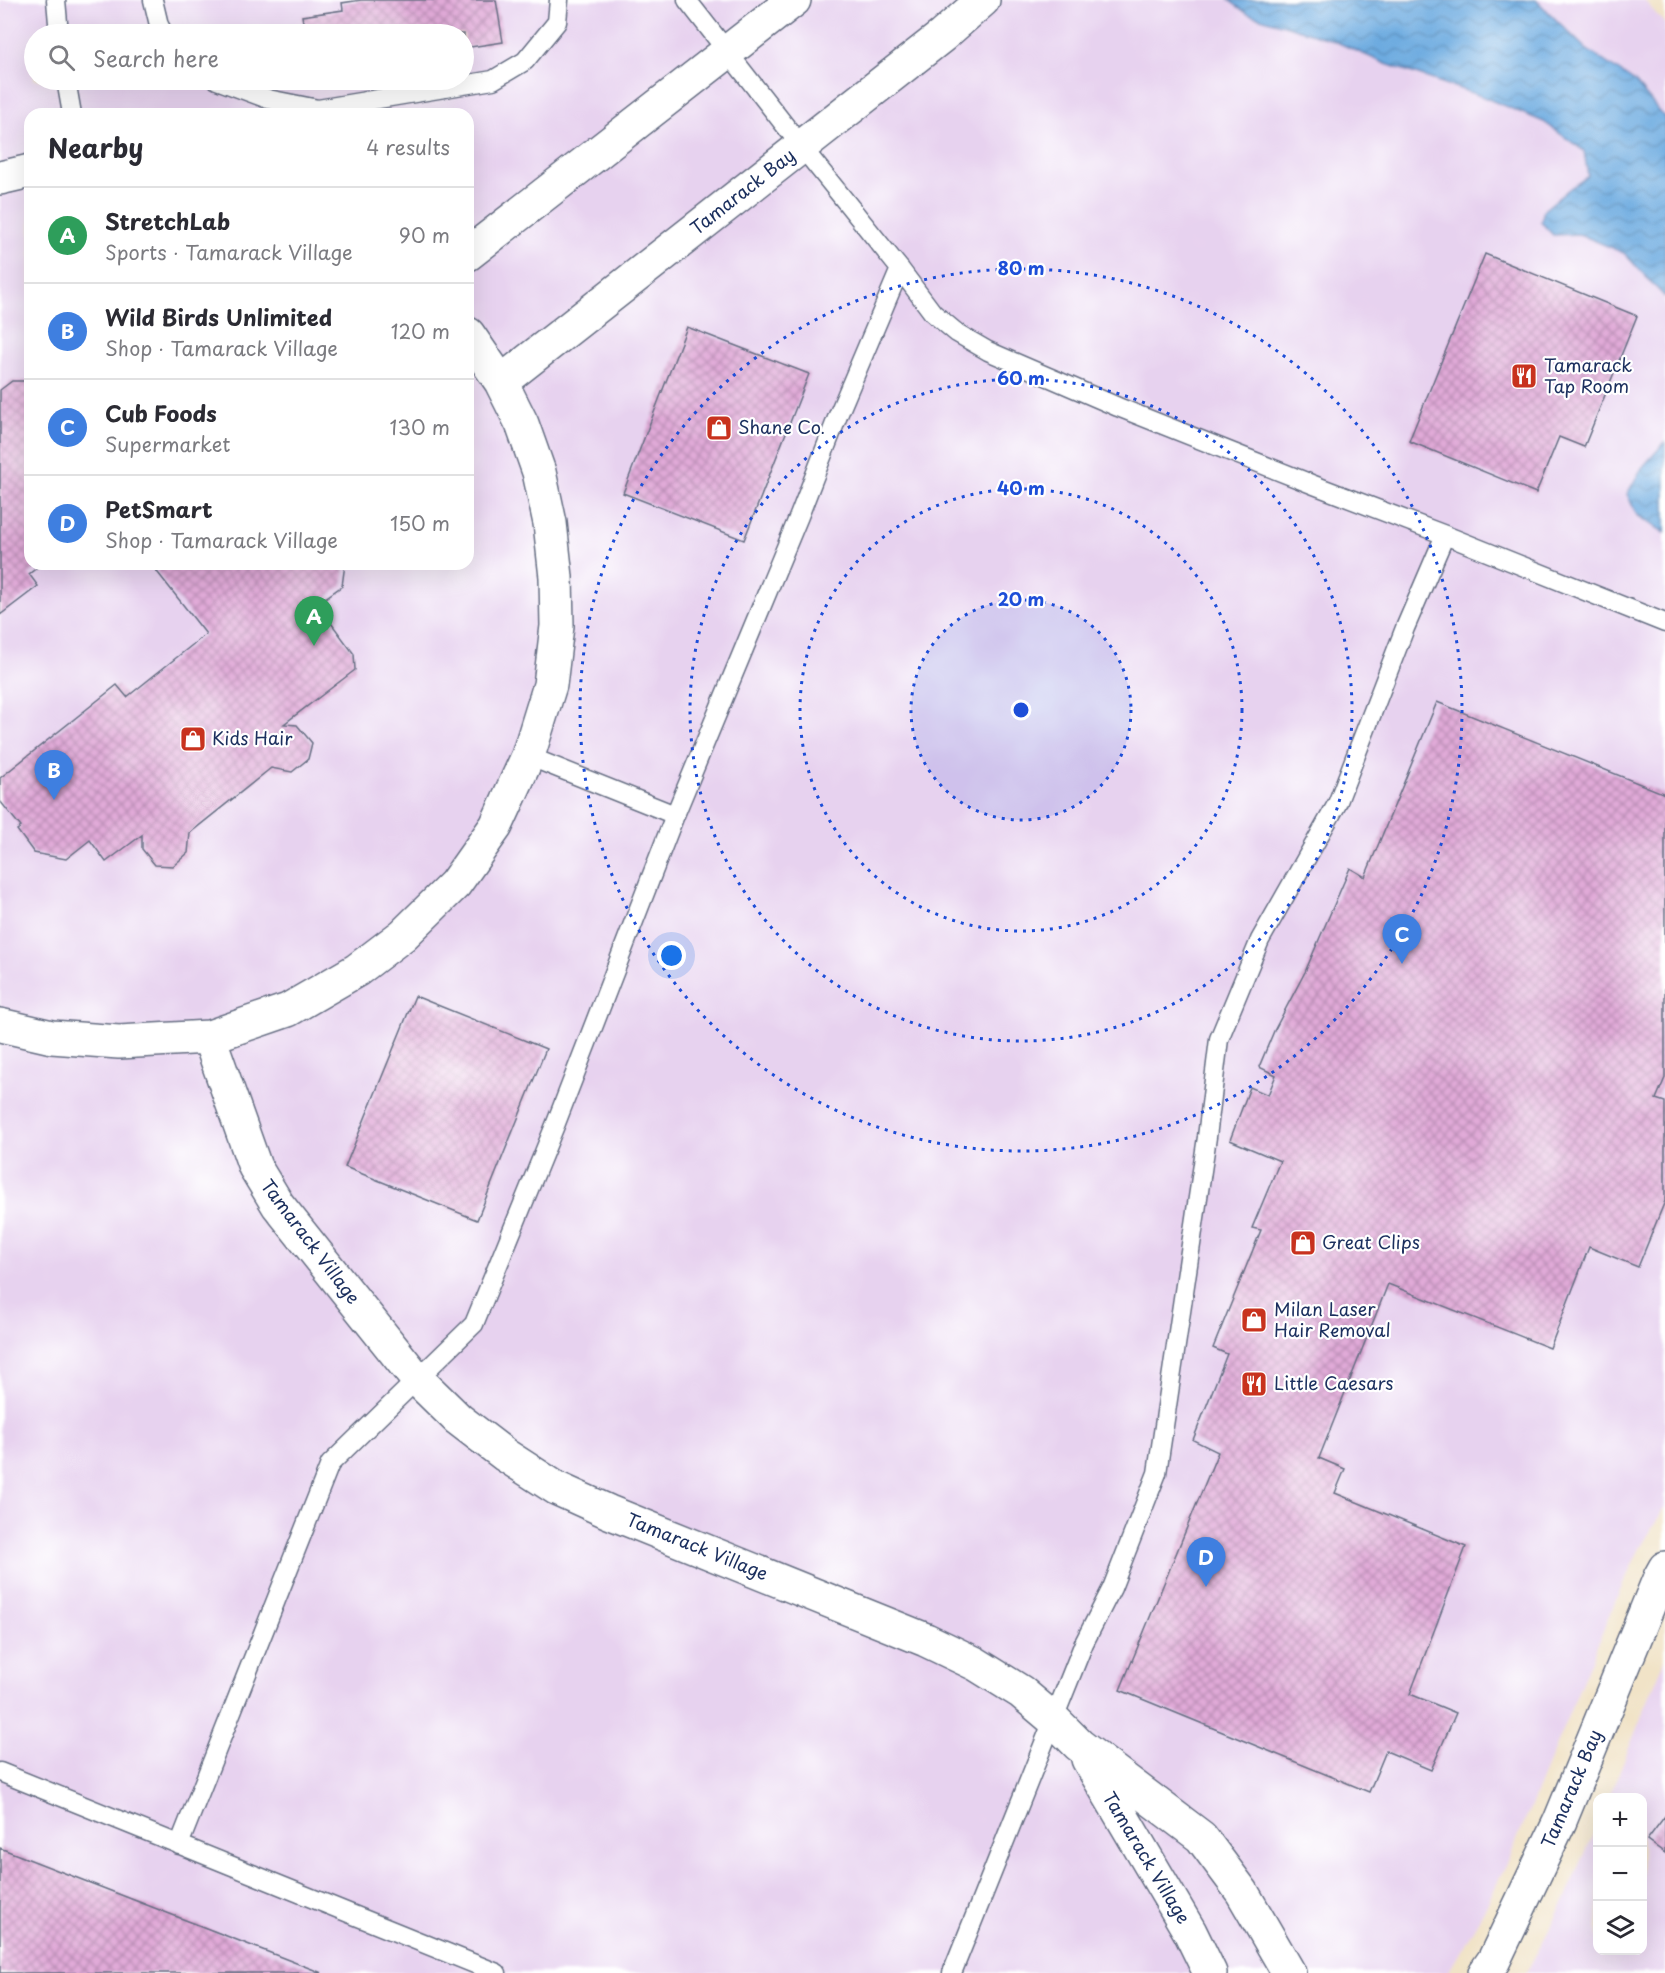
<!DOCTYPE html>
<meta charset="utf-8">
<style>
:root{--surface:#fff;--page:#f2f2f3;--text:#2b2b33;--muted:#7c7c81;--line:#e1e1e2;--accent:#c8321e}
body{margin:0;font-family:"Playpen Sans",sans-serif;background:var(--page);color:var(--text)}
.controls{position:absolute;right:18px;bottom:18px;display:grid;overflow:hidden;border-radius:12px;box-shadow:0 6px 24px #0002}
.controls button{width:54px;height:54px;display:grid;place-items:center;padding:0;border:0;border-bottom:2px solid var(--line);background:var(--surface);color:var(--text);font:30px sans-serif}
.you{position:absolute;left:672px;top:956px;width:21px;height:21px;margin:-15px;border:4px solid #fff;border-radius:50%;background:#1a73e8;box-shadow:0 0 0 9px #1a73e833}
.badge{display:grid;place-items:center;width:39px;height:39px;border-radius:50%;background:var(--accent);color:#fff;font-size:20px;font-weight:700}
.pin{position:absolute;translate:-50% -50px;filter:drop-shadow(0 2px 3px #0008)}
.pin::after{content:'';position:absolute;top:32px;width:21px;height:18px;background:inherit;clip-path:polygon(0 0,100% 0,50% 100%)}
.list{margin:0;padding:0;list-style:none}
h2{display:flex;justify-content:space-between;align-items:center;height:78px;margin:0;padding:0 24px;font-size:26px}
h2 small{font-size:20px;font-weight:400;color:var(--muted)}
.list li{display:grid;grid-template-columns:39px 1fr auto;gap:18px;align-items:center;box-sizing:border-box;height:96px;padding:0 24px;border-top:2px solid var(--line)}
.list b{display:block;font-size:22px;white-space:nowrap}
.list p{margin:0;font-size:20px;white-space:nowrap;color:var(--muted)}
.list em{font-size:20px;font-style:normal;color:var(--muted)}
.icon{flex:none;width:33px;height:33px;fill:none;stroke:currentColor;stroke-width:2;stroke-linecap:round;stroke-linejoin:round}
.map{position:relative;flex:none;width:1665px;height:1973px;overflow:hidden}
.search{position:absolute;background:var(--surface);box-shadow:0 6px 24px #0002;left:24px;top:24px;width:450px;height:66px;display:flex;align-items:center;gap:15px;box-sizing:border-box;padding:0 21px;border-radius:33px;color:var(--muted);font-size:22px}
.panel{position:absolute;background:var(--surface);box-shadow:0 6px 24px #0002;left:24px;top:108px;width:450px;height:462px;border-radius:18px}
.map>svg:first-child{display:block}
.built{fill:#e7d2ef;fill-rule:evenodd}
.water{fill:url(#water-waves);stroke:#446d9f;stroke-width:1.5}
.building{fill:url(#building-cross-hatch)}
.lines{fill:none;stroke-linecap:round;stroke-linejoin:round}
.lane-casing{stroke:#666e83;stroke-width:21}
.street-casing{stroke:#666e83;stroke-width:36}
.lane{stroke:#fff;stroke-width:18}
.street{stroke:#fff;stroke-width:33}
.ring{fill:none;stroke:#1d4ed8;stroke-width:3;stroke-dasharray:3 6}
.labels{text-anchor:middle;stroke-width:4.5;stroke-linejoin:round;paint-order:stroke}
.street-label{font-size:18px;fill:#1b2f5e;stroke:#fff}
.poi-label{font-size:18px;fill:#1b2f5e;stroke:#fff;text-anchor:start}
.centre{fill:#1d4ed8;stroke:#fff;stroke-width:3}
.ring-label{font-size:18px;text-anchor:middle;font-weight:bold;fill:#1d4ed8;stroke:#fff;stroke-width:4.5;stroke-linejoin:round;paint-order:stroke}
</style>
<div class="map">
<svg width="1665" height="1973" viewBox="0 0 1665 1973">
<defs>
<pattern id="water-waves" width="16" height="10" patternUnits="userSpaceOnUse" patternTransform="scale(1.5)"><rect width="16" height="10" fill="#6dabe0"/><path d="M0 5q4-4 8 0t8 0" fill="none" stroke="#598cb9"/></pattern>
<pattern id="building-cross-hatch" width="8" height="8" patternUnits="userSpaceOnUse" patternTransform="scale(1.5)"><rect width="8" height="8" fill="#e1aad8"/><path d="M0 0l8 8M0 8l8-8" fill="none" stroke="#b68bb2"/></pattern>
</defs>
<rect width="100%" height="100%" fill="#fff"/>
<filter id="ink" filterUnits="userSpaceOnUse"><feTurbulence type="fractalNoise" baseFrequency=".0167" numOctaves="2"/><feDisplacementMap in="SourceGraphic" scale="12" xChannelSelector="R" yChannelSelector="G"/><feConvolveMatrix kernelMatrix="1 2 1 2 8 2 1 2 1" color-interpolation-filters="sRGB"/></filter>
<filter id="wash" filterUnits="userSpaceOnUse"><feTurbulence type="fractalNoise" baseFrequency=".008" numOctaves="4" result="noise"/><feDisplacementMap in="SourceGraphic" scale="24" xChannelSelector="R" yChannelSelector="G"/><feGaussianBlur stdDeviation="1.35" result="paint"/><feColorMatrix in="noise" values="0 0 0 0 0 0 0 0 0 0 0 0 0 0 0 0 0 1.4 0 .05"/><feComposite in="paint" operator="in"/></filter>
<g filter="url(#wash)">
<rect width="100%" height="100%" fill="#f1e3c7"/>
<path class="built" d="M0,0H1644L1665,24V1507L1639,1550L1614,1604L1510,1857L1483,1912L1448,1973H0ZM34,34H464V80H34ZM30,114H468V564H30Z
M1665,1659V1973H1526L1566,1898L1597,1825L1598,1950H1642V1798L1609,1797Z"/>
<path class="water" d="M1229,0H1536L1586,49L1635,82L1665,118V297L1624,253L1579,234L1553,235L1541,222L1544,210L1569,189L1588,176L1584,151L1544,122L1481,96L1386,64L1330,39L1248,14Z
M1665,442V533L1637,515L1627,494L1642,468Z"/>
<g id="blocks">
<path class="building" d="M361,0H496L503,42L464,48V34H305L302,16L343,10L342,3Z
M1485,254L1637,316L1584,447L1559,437L1536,493L1409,441Z
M687,327L809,374L744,540L623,493Z
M12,381H30V564H42L29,574L38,586L0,615V390Z
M151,564H345L342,586L317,604L354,654L355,670L284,724L297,725L312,743L308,759L292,772L271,768L190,833L188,853L173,866L155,865L142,849V835L106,862L90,840L66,859L34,853L17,830L21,827L0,801V778L117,685L127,697L206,634Z
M1437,702L1665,794V1078L1656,1099L1665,1102V1201L1638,1267L1589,1247L1550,1348L1388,1284L1319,1458L1345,1469L1335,1493L1466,1547L1410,1694L1456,1713L1431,1770L1386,1751L1369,1792L1120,1690L1218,1452L1193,1440L1227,1354L1213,1348L1261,1230L1252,1228L1280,1161L1230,1140L1250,1087L1268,1095L1276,1075L1259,1067L1274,1031L1305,972L1350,868L1365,877Z
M415,996L546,1049L477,1220L345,1167Z
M1665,1816V1853L1647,1840Z
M0,1848L322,1973H0Z"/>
</g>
</g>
<g filter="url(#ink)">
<use href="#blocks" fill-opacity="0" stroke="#666e83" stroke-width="1.5"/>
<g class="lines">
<defs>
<path id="lane" d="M56,0L59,34
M153,0L159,25L164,34
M687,0L801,146L900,269L933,313L957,333L988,351L1118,407L1314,485L1445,535L1665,623
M66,80L72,114
M217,80L268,99L318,109L493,80L525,61L557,22L559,0
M528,756L675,815
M0,1772L497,1973
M179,1845L330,1464L474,1324L556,1123L675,815L799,516L839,413L900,269
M952,1973L1084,1643L1112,1588L1157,1473L1207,1137L1219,1039L1260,940L1337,804L1405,628L1445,535"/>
<path id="street" d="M0,178L30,171
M468,254L794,0
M501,382L942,36L983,0
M0,1025L52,1037L119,1042L209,1037L288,1010L357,970L403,935L455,884L496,826L528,756L550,685L557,626L556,577L550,523L539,472L522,424L501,382L468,334
M209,1037L255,1167L278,1205L416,1378L458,1419L505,1455L556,1488L609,1512L926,1640L976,1664L1021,1692L1053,1719L1079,1745L1201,1837L1242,1892L1289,1973
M1088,1759L1190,1932L1210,1973
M1485,1973L1494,1960L1560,1821L1660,1577L1665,1568"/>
</defs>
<use href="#lane" class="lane-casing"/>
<use href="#street" class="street-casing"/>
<use href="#lane" class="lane"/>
<use href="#street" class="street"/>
</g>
</g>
<circle cx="1021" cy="710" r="110" fill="#1d4ed8" fill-opacity=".12"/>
<g class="ring">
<circle cx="1021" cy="710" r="110"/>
<circle cx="1021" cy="710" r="221"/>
<circle cx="1021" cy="710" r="331"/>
<circle cx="1021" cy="710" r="441"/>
</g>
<defs>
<symbol id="restaurant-square" viewBox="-11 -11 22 22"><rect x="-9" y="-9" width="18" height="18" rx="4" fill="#c8321e" stroke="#fff"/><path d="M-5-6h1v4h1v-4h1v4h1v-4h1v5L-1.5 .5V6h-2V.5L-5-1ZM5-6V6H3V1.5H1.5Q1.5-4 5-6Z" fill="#fff"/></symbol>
<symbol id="shop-square" viewBox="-11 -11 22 22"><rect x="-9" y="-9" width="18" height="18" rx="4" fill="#c8321e" stroke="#fff"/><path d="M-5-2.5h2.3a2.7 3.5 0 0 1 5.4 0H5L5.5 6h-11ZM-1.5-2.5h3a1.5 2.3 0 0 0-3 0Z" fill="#fff"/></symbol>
</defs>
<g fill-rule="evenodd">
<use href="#restaurant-square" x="1509" y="361" width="30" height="30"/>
<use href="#shop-square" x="704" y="413" width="30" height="30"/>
<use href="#shop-square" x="178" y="724" width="30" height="30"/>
<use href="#shop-square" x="1288" y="1228" width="30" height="30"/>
<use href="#shop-square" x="1239" y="1305" width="30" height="30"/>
<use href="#restaurant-square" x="1239" y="1369" width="30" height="30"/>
</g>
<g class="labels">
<g class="street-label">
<text transform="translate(743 192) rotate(-38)" y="6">Tamarack Bay</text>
<text transform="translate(310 1242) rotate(53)" y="6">Tamarack Village</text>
<text transform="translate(697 1547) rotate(22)" y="6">Tamarack Village</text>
<text transform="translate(1572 1789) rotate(-67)" y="6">Tamarack Bay</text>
<text transform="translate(1146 1858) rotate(59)" y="6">Tamarack Village</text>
</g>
<g class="poi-label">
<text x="1544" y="372">Tamarack<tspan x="1544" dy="21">Tap Room</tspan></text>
<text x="738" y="434">Shane Co.</text>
<text x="212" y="745">Kids Hair</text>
<text x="1322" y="1249">Great Clips</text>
<text x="1274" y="1316">Milan Laser<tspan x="1274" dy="21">Hair Removal</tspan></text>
<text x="1274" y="1390">Little Caesars</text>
</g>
</g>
<circle cx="1021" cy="710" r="9" class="centre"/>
<g class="ring-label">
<text x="1021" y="275">80 m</text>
<text x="1021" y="385">60 m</text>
<text x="1021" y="495">40 m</text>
<text x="1021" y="606">20 m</text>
</g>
</svg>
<div class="controls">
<button>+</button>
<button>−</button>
<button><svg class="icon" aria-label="layers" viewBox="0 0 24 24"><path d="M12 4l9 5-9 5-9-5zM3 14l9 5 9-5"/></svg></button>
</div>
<div class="you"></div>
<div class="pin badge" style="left:314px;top:646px;background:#2e9e5b">A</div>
<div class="pin badge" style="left:54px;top:800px;background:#3f7fe0">B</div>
<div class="pin badge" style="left:1402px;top:964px;background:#3f7fe0">C</div>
<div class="pin badge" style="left:1206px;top:1587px;background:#3f7fe0">D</div>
<div class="search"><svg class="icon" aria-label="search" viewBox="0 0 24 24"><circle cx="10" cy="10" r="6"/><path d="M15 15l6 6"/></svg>Search here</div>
<section class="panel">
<h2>Nearby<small>4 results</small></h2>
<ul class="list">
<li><span class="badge" style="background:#2e9e5b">A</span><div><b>StretchLab</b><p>Sports · Tamarack Village</p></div><em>90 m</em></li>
<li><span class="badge" style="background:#3f7fe0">B</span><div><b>Wild Birds Unlimited</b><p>Shop · Tamarack Village</p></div><em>120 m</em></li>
<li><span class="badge" style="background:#3f7fe0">C</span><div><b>Cub Foods</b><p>Supermarket</p></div><em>130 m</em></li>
<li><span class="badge" style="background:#3f7fe0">D</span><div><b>PetSmart</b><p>Shop · Tamarack Village</p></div><em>150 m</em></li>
</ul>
</section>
</div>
